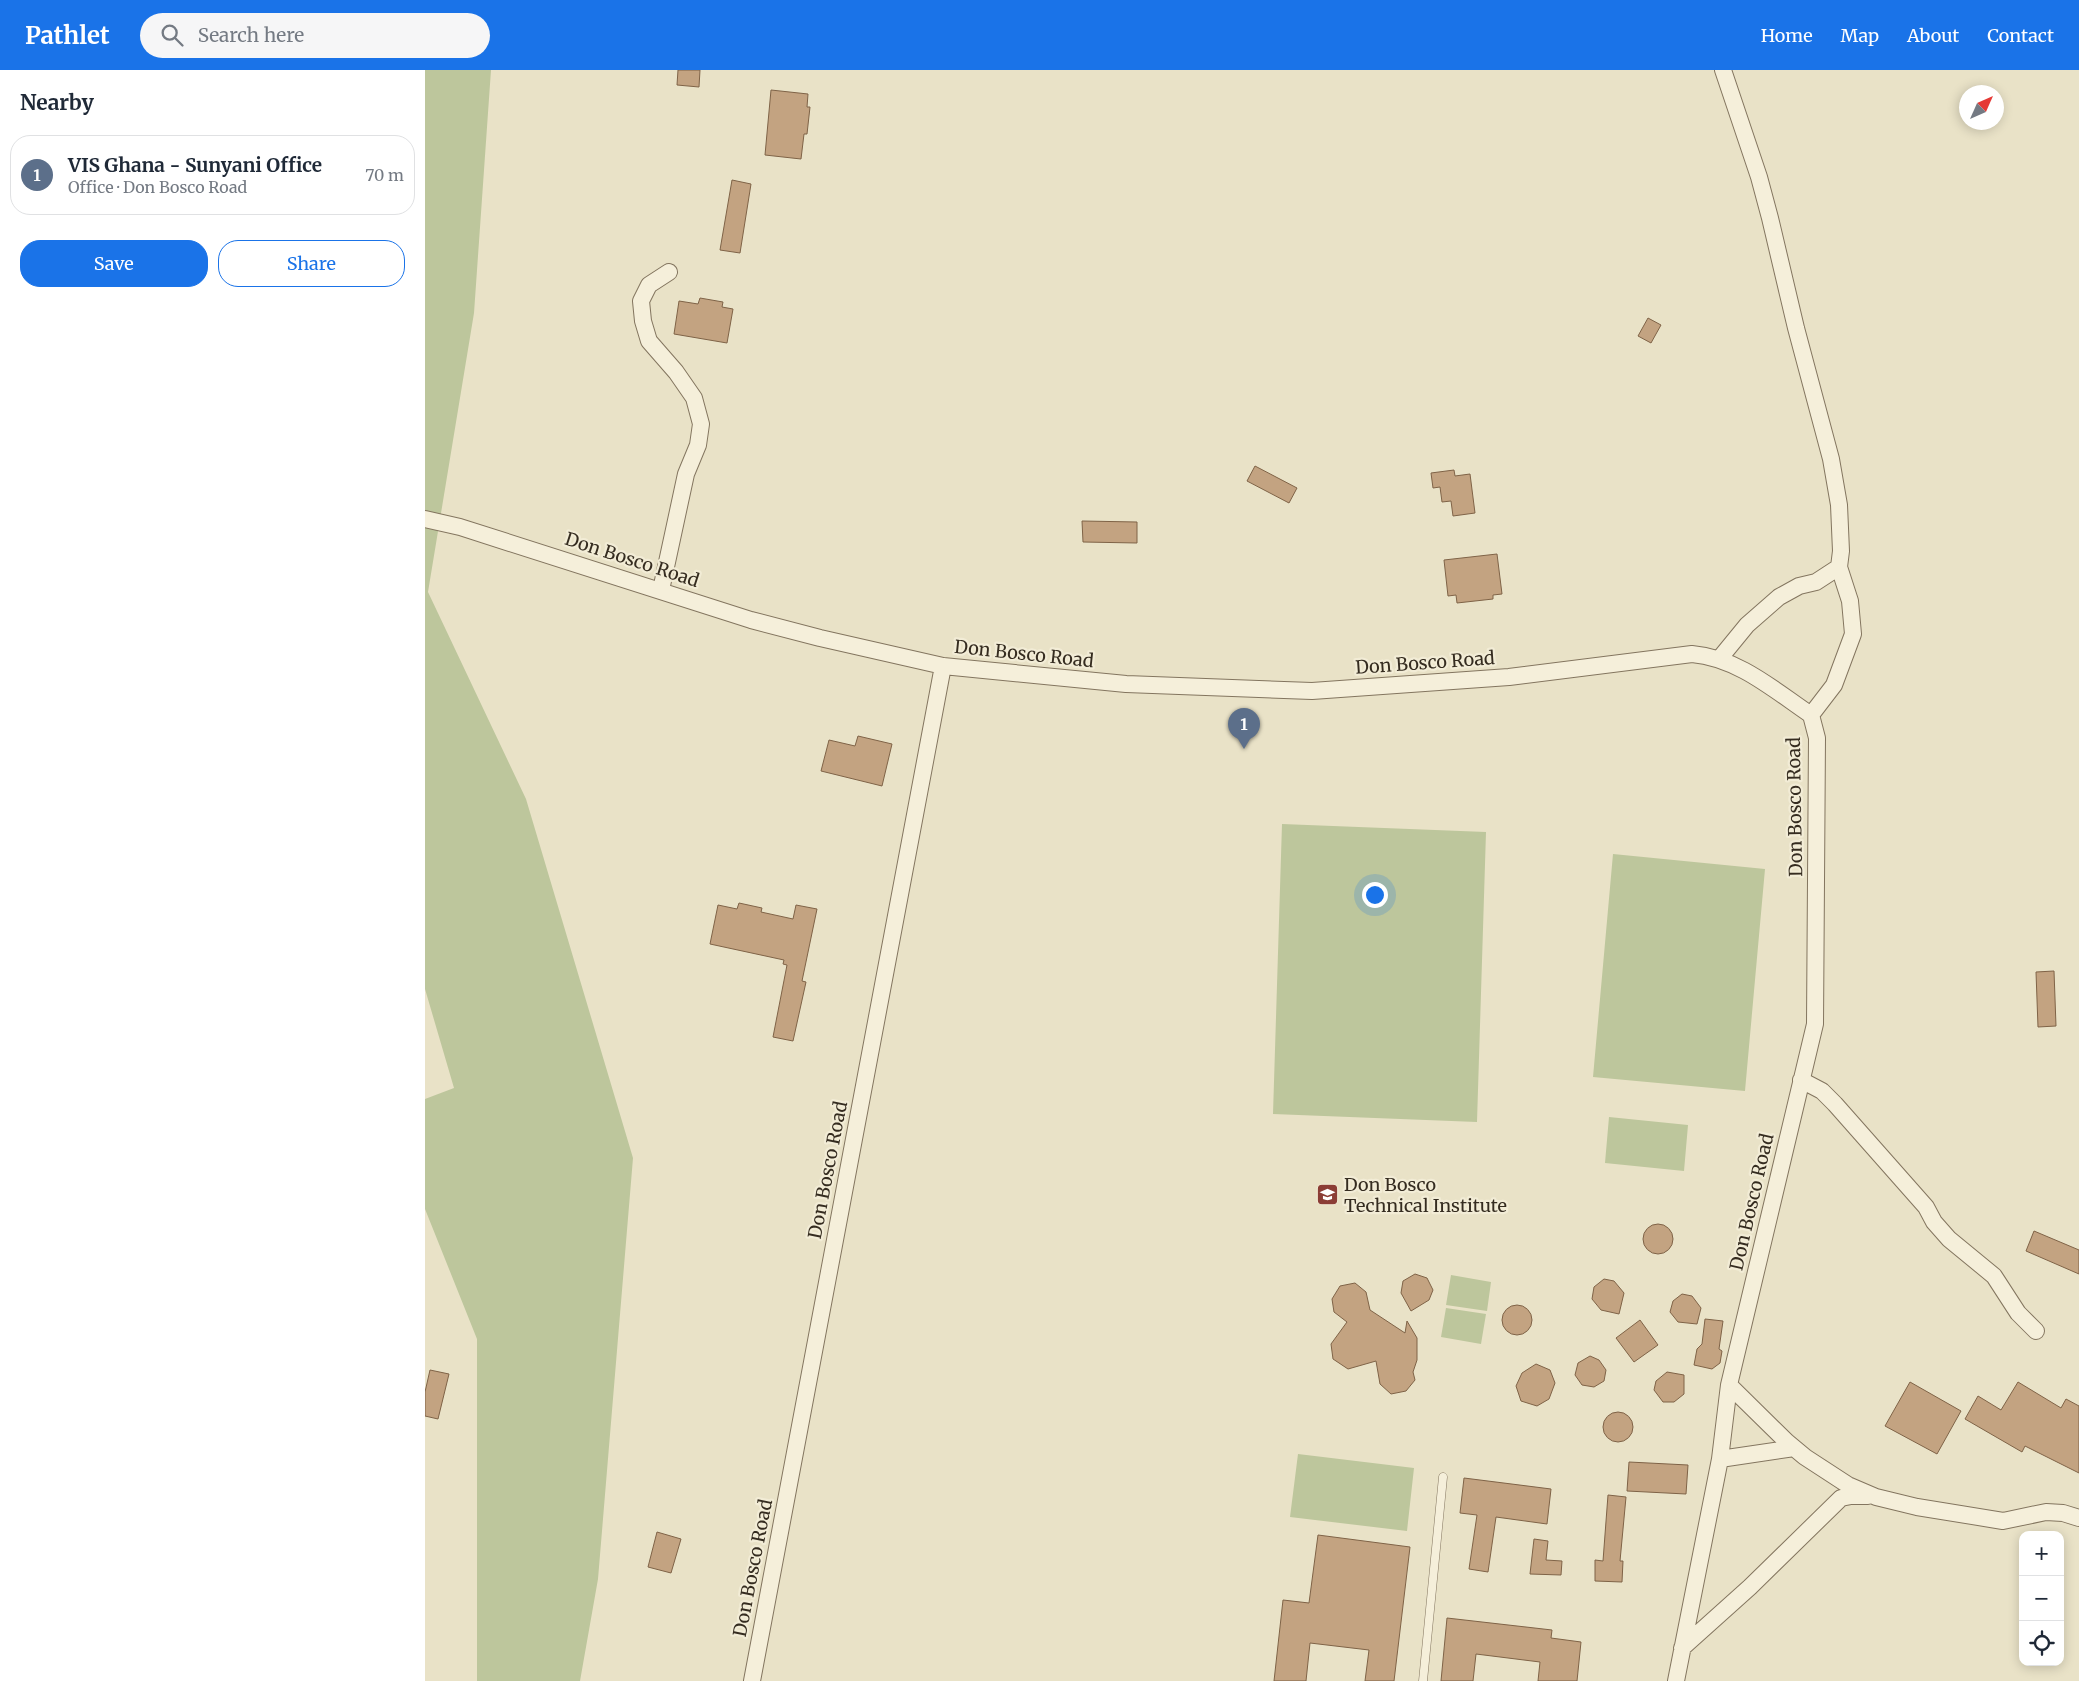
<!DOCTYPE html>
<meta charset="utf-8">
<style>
:root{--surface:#fff;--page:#f6f6f7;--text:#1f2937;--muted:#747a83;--line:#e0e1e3;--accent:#1a73e8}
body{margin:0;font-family:Merriweather,serif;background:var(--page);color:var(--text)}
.controls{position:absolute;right:15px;bottom:15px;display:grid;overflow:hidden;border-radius:10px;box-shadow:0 2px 12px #0003}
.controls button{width:45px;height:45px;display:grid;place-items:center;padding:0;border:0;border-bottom:1px solid var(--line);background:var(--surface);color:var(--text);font:25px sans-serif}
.compass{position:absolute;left:1534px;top:15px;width:45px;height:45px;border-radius:50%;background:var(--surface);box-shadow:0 2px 12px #0003;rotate:45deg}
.you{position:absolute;left:949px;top:824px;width:18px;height:18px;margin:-12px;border:4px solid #fff;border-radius:50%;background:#1a73e8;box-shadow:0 0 0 8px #1a73e833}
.badge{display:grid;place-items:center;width:32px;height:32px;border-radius:50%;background:var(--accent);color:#fff;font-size:16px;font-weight:700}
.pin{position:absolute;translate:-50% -41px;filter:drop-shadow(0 1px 2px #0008)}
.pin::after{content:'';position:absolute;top:26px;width:18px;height:15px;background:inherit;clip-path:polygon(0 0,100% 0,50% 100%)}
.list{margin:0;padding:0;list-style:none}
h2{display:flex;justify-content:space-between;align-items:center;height:65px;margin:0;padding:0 20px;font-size:21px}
h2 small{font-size:16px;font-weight:400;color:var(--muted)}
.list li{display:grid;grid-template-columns:32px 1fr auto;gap:15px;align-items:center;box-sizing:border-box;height:80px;margin:0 10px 10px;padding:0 10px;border:1px solid var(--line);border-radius:20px}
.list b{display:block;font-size:19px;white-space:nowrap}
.list p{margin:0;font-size:16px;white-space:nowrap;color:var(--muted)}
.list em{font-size:16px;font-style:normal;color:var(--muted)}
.actions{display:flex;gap:10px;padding:15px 20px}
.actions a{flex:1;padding:11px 0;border:1px solid var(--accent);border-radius:20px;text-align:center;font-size:18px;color:var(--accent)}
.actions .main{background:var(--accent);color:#fff}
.icon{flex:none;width:28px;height:28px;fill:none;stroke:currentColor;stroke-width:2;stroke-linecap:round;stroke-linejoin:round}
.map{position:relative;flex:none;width:1654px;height:1611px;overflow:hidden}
header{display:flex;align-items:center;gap:30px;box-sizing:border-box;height:70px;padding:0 25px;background:var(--accent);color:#fff}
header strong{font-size:24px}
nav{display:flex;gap:28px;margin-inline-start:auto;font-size:18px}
.search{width:350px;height:45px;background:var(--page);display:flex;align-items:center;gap:12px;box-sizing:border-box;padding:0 18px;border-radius:28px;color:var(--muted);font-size:19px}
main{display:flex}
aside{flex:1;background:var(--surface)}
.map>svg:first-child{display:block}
.green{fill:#bdc69c}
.building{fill:#c3a381;stroke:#7f6347}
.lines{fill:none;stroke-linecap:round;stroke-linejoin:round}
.service-casing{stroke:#83755f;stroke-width:9}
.minor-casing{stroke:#83755f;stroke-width:18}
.service{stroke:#f5efda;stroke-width:8}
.minor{stroke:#f5efda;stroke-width:16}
.labels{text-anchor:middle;stroke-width:4.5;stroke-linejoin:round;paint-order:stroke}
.street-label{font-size:18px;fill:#352c20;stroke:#f2ecd6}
.poi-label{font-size:18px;fill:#352c20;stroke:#f2ecd6;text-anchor:start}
</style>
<header>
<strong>Pathlet</strong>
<div class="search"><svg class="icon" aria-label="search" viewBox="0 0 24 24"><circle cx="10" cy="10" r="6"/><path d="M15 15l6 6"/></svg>Search here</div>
<nav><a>Home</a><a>Map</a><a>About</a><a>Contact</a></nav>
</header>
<main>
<aside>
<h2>Nearby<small></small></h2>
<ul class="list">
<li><span class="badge" style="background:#5c6f8a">1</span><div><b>VIS Ghana - Sunyani Office</b><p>Office · Don Bosco Road</p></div><em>70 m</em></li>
</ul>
<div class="actions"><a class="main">Save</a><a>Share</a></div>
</aside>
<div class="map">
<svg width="1654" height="1611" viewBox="0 0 1654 1611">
<rect width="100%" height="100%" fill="#e9e2c7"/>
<path class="green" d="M0,0H66L49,243L3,522L101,729L208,1088L173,1509L155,1611H52V1269L0,1139V1029L29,1018L0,919Z
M857,754L1061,762L1052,1052L848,1044Z
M1188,784L1340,799L1320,1021L1168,1007Z
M1184,1047L1263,1055L1259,1101L1180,1093Z
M1026,1205L1066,1212L1062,1241L1021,1235Z
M1021,1238L1061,1244L1056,1274L1016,1267Z
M873,1384L989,1398L982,1461L865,1447Z"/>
<path class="building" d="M253,0H275L274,17L252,15Z
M346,20L383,24L382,37H385L382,64H379L376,89L340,85Z
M307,110L326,114L315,183L295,180Z
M275,228L298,232L297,237L308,239L302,273L249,264L254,231L273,234Z
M1223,248L1236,255L1226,273L1213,266Z
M830,396L872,418L864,433L822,411Z
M1029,400L1030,406L1045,404L1050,443L1028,446L1026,431L1017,432L1015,417L1008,418L1006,403Z
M657,451L712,452V473L658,472Z
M1072,484L1077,524L1068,525V529L1032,533L1031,525L1023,526L1019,490Z
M433,666L467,674L457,716L396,701L404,670L430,676Z
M314,833L337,838L336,842L368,849L371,835L392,839L377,911L381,912L368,971L348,967L362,895L358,894L359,890L285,874L293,835L312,839Z
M1629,901L1631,956L1613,957L1611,902Z
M1218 1169a15 15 0 1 1 30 0a15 15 0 1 1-30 0Z
M1609,1161L1654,1180V1204L1601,1181Z
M990,1204L1002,1208L1008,1220L1004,1230L986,1241L976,1223L978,1211Z
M1179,1209L1189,1211L1199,1223L1194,1244L1176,1240L1167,1229L1169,1217Z
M930,1213L941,1222L945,1240L980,1263L982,1251L992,1268V1290L988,1302L990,1310L981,1321L966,1324L955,1314L951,1291L923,1299L908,1289L906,1274L922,1252L909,1242L907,1229L915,1216Z
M1257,1224L1267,1226L1276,1238L1272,1254L1253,1252L1245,1242L1248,1231Z
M1077 1250a15 15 0 1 1 30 0a15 15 0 1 1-30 0Z
M1280,1249L1298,1251L1294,1279L1297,1281L1295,1293L1287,1299L1269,1295L1272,1279L1277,1274Z
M1215,1250L1233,1275L1209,1292L1191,1268Z
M1165,1286L1174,1290L1181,1300L1179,1311L1169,1317L1157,1315L1150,1305L1153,1293Z
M1111,1294L1125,1300L1130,1313L1124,1329L1112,1336L1096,1331L1091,1316L1097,1303Z
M5,1300L24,1304L13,1349L0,1346V1322Z
M1242,1302L1259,1305V1324L1249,1332H1238L1229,1320L1231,1311Z
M1485,1312L1536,1341L1512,1384L1460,1356Z
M1593,1312L1636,1338L1641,1329L1654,1336V1403L1600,1376L1597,1382L1540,1349L1553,1326L1576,1340Z
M1178 1357a15 15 0 1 1 30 0a15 15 0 1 1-30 0Z
M1204,1392L1263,1395L1261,1424L1202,1421Z
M1039,1408L1126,1419L1122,1454L1071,1447L1063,1502L1044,1499L1052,1445L1035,1443Z
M1183,1425L1201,1427L1195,1491H1198L1197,1512L1170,1511V1490L1178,1491Z
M232,1462L256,1469L246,1503L223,1497Z
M893,1465L985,1477L969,1611H940L944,1580L885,1573L881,1611H849L858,1530L884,1533Z
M1109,1469L1123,1471L1121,1490L1137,1491L1136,1505L1105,1504Z
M1022,1548L1127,1560L1126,1568L1156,1572L1152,1611H1113L1115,1592L1051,1584L1048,1611H1016Z"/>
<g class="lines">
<defs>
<path id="service" d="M998,1611L1018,1407"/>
<path id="minor" d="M1298,0L1334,107L1345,148L1371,258L1406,389L1414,435L1416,481L1414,497L1425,531L1428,564L1409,615L1386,645
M0,449L35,457L326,550L395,568L518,596L701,614L887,621L1084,607L1267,584C1313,588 1349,620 1386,645L1392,668L1390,954L1304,1315L1295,1389L1251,1611
M236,520L261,404L273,375L276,354L269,328L251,302L224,271L218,251L216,231L224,215L244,202
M1295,588L1322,555L1354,527L1374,516L1391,512L1414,497
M1376,1010L1397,1021L1410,1034L1501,1137L1509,1152L1524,1169L1569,1206L1593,1243L1611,1261
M1304,1315L1362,1372L1380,1387L1423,1415L1451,1427L1492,1437L1578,1451L1621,1442L1638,1443L1654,1448
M1295,1389L1369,1378
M1257,1578L1325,1517L1416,1428L1426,1426H1443
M327,1611L518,596"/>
</defs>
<use href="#service" class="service-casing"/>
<use href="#minor" class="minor-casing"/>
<use href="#service" class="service"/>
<use href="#minor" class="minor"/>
</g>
<defs>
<symbol id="school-square" viewBox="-11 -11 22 22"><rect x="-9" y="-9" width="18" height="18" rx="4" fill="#8b3d35" stroke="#f2ecd6"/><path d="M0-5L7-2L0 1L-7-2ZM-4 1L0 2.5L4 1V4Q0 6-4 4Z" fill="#fff"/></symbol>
</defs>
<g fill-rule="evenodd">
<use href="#school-square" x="890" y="1112" width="25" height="25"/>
</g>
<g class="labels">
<g class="street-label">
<text transform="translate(207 490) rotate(18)" y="6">Don Bosco Road</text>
<text transform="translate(599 584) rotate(6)" y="6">Don Bosco Road</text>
<text transform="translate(1000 593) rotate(-4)" y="6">Don Bosco Road</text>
<text transform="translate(1370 737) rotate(-91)" y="6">Don Bosco Road</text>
<text transform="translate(403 1100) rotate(-79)" y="6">Don Bosco Road</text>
<text transform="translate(1327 1132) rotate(-77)" y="6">Don Bosco Road</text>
<text transform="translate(328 1498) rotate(-79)" y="6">Don Bosco Road</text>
</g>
<g class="poi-label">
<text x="919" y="1121">Don Bosco<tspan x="919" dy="21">Technical Institute</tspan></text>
</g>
</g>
</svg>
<div class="controls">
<button>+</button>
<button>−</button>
<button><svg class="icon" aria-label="locate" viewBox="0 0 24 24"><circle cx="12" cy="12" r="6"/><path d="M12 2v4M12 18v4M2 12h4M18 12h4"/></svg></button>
</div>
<svg class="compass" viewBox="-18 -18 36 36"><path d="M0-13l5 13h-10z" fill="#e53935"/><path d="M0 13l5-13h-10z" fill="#747a83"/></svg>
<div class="you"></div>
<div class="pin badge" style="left:819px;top:679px;background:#5c6f8a">1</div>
</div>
</main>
